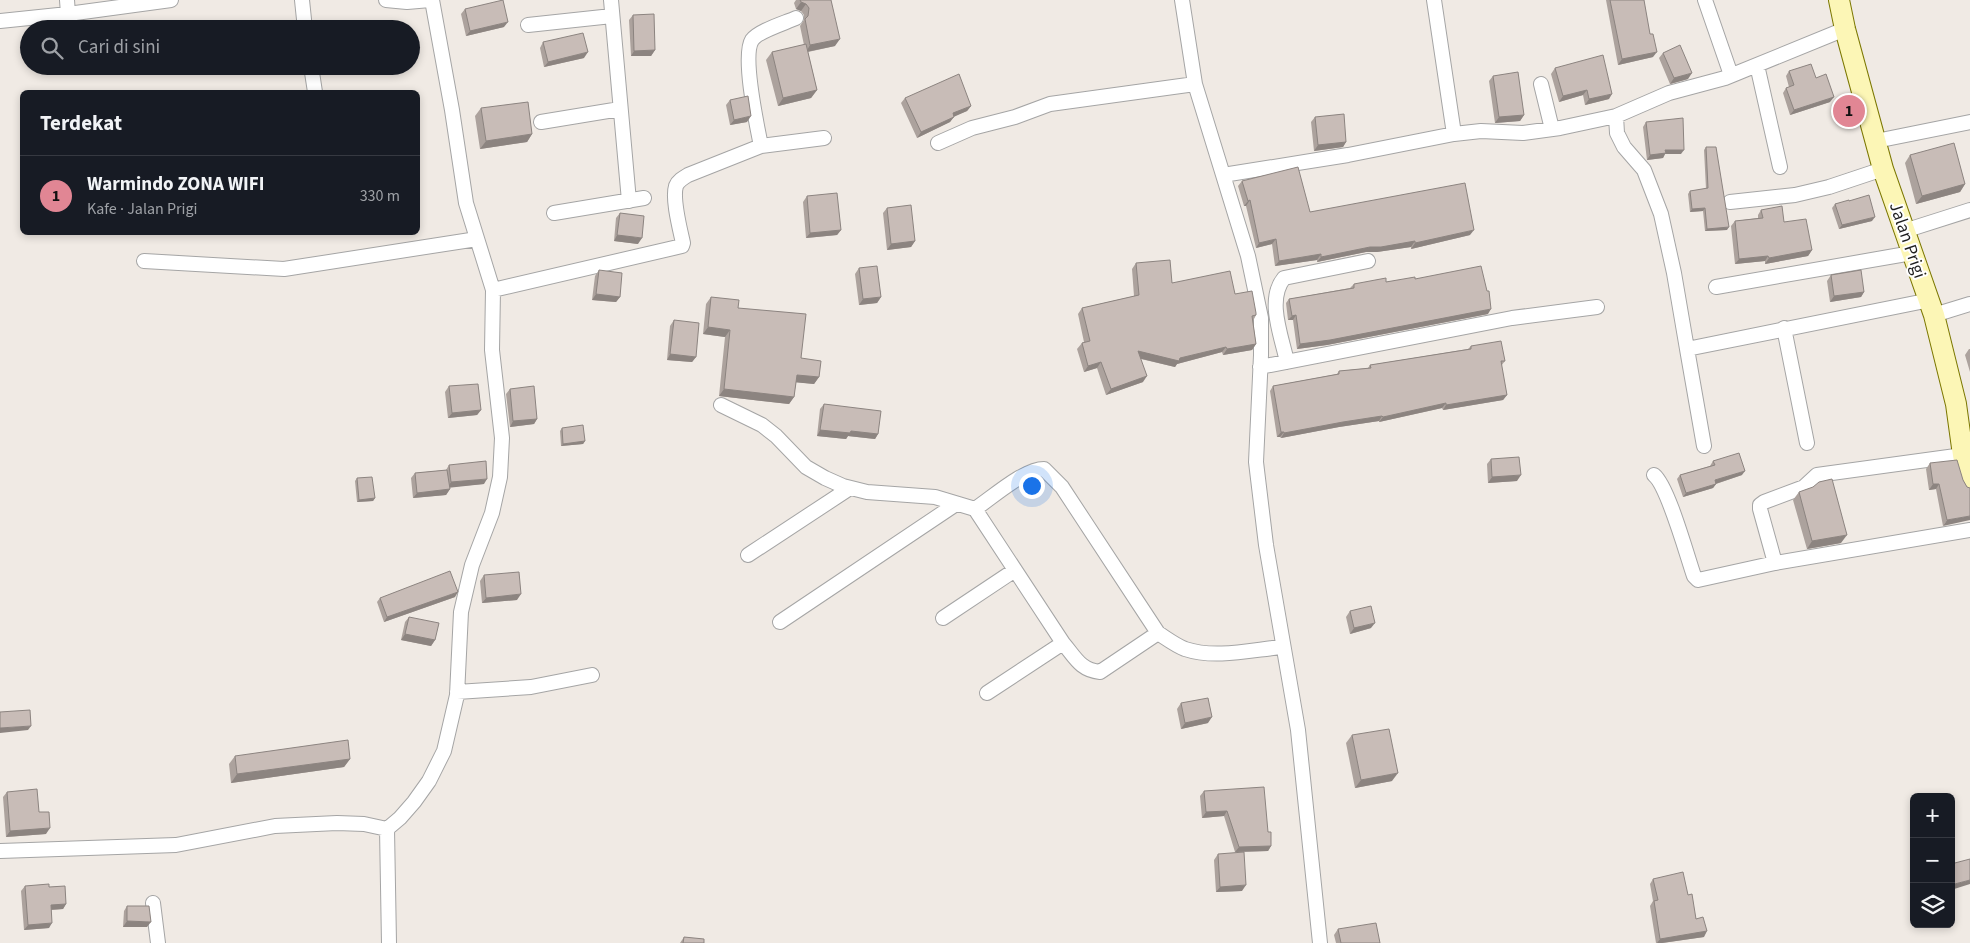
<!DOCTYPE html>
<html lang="id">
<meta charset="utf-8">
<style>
:root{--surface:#171b24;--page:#20242c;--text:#f1f3f6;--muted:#9ea1a6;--line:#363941;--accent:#e18694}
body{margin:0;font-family:"Source Sans 3",sans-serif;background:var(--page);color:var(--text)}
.controls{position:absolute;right:15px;bottom:15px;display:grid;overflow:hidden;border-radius:8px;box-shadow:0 2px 8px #0003}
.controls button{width:45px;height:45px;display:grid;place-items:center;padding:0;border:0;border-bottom:1px solid var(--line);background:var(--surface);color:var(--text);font:25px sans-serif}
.you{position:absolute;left:1031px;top:485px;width:18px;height:18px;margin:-12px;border:4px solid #fff;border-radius:50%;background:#1a73e8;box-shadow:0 0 0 8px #1a73e833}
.badge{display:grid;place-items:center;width:32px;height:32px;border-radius:50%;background:var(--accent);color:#111;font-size:16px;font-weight:700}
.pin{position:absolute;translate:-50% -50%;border:2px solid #fff;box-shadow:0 1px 5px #0006}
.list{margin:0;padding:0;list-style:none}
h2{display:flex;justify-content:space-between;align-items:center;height:65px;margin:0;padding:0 20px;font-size:21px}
h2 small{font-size:16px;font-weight:400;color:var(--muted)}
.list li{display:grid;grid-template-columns:32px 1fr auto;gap:15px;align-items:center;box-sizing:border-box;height:80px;padding:0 20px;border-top:1px solid var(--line)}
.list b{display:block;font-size:19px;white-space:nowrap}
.list p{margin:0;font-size:16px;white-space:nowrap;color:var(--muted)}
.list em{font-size:16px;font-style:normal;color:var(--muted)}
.icon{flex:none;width:28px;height:28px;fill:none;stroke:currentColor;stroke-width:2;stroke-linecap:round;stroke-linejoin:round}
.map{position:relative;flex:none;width:1970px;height:943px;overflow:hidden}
.search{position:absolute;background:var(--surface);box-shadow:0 2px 8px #0003;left:20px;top:20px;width:400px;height:55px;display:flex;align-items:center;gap:12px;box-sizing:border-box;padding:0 18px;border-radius:28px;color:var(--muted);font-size:19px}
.panel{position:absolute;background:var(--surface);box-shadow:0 2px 8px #0003;left:20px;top:90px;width:400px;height:145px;border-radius:8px}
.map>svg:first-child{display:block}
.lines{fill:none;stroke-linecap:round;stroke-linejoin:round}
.street-casing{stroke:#a5a5a5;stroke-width:16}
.secondary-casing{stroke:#7b7700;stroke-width:22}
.street{stroke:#fff;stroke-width:14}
.secondary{stroke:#fcf6b6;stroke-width:20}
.wall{fill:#aca29d}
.shaded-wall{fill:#8c8480}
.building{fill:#c8bcb7;stroke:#8c8480}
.labels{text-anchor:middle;stroke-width:4;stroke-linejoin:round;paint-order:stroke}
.street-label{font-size:18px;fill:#1e1e1e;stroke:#fff}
</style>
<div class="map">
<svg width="1970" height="943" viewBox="0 0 1970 943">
<rect width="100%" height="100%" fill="#f0eae4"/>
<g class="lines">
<defs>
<path id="street" d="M67,0L68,14
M302,0L305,29
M386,0L407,2L430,0
M611,0L629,201
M1182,0L1195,84L1248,256L1261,318V355L1256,462L1266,545L1298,730L1320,943
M1434,0L1454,134
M1705,0L1731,75
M0,21L68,14L171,0
M528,25L612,16
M1757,65L1780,167
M311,66L315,92
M1541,84L1552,129
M1616,116L1617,133L1624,147L1644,170L1661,214L1674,273L1687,349
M541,122L620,109
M1876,141L1970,122
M938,143L972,128L1015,117L1050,104L1195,84
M761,146C757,126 742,56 752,40C758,31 785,23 796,18
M1223,175L1348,155L1454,134L1481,131L1523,133L1560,128L1616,116L1669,93L1725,78L1845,29
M1730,202L1795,195L1829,187L1883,169
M554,213L644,198
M1904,231L1970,210
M144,261L284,269L477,239
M1716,287L1912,253
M493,290L682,246L683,243C680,229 672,199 676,186C678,181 683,178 688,175L761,146L824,138
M1934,315L1970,304
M1784,328L1807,443
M1287,362C1282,337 1266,300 1284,278L1368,261
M1260,367L1512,318L1597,307
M721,405L762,425L776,436L806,467L825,478L843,486L867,492L935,497L975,509C993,497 1024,469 1044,469L1062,487L1158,633
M1704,446L1687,349L1930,300
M1654,475C1668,486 1687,556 1694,576L1698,580L1775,563L1970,530
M975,509L1063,643C1075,657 1080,670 1100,672L1158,633C1166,638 1175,645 1185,649C1215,659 1251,650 1282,647
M748,555L850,488
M1775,563L1760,509V505L1764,502L1804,487L1817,475L1963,455
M943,618L1015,570
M780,622L956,504
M457,692L531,687L592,675
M987,693L1063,643
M387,829L389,943
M0,851L176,845L275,826L337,823L364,824L387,829L400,818L414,802L429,781L444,751L457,695L461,612L472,565L492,513L500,477L502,438L492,350L493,290L466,203L452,110L432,0
M153,903L158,943"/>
<path id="secondary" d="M1839,0L1845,29L1883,169L1934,315L1956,404L1963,455L1970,482"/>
</defs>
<use href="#street" class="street-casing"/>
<use href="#secondary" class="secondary-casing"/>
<use href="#street" class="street"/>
<use href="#secondary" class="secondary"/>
</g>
<path class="wall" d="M796,0H831L835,46L808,52L817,90L811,98L778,106L766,60L772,52L804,45L800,26L804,20V15L801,11L796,9L794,3Z
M1606,0H1644L1653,57L1618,65Z
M465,9L504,27L466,36L461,14Z
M633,15L655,50L651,56H631L629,20Z
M543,42L584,58L544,67L540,48Z
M1663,53L1688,79L1670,84L1659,58Z
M1555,68L1609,99L1585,105L1583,95L1559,102L1551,74Z
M1789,71L1830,102L1790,115L1783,93L1786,88L1789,87L1786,76Z
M1493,76L1524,115L1520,121L1495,123L1489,81Z
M905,98L971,106L967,111L954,116L950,122L917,138L901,103Z
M730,100L747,122L730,125L726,105Z
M481,108L532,134L527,142L480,149L475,116Z
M1315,117L1346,142L1343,147L1314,151L1311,122Z
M1646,122L1681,154H1665L1663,158L1647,160L1643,127Z
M1706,147L1727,230L1705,231L1703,211L1690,212L1688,194L1690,191L1706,189L1704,150Z
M1910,155L1965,184L1960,192L1916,204L1905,163Z
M1242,181L1310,212L1470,235L1411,249V247L1377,252H1366L1317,262V260L1275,266L1272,244L1256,248L1246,206H1244L1238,186Z
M807,196L841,230L837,235L806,238L803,202Z
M1849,201L1872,221L1839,229L1832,208L1835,204Z
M887,208L915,241L911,247L887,250L883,213Z
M1761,210L1784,222L1812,250L1808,256L1765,264V261L1735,264L1731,226L1735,221L1758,218V215Z
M620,213L638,244L614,241L616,218Z
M1136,263L1172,283L1235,294L1256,315L1253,321L1256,344L1252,350L1223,355L1222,352L1177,364L1175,367L1141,359L1143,382L1106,395L1097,368L1084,372L1077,349L1082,343L1084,342L1078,314L1082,308L1134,296L1132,269Z
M859,268L881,297L877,303L859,305L855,274Z
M599,270L620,297L616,302L592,300L595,276Z
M1831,275L1864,292L1861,297L1830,302L1827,281Z
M1415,279L1488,314L1327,345L1297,349L1293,320H1288L1286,303L1289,299L1350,288L1354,284L1386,282Z
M711,297L738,308L801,358L819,377L814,384L796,382L794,397L789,404L719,396L725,337L703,334L706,304Z
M674,320L696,357L692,362L667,360L670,326Z
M1471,346L1505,361L1501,366L1507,395L1503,400L1443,410L1442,408L1379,422V421L1339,427L1281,438L1280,437H1277L1270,391L1273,386L1337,374L1339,371L1368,368L1370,365L1468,349Z
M1969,349H1970V372L1965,355Z
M449,386L481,410L477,415L448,418L445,392Z
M510,389L537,419L534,424L510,427L506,394Z
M824,404L878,434L875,439L848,436L846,439L817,436L820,409Z
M562,428L585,441L583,444L561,446L560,431Z
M1491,459L1517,481L1488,483L1487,464Z
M1713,461L1742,475L1716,484L1713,488L1683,497L1677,479L1680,475L1710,466Z
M1930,463L1963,480L1967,487L1970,488L1943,526L1936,489L1929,490L1926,469Z
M449,465L484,484L449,487L450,489L446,495L413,498L411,478L415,473L446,470Z
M357,478L375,498L373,501L357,502L355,481Z
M1799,492L1841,543L1807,549L1793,500Z
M484,575L517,600L482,603L480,581Z
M455,597L384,622L377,602L380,598Z
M1350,611L1371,628L1350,634L1346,617Z
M409,617L435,640L431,646L401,640L405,622Z
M1181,703L1208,723L1181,729L1177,709Z
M1352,735L1392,781L1355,788L1346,743Z
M235,756L350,759L344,767L231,783L229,764Z
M1204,791L1271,846L1268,851L1235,852L1224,816L1202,818L1200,796Z
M7,792L46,834L6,837L3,797Z
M1218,854L1242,891L1216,892L1214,860Z
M1653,879L1688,895L1696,919L1704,937L1662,943H1656L1650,906L1653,901L1650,884Z
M25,886L49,887L66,904L63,909L51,910L49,928L24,930L21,891Z
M127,906L147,927H123L124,911Z
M1338,929L1380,943H1336L1334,935Z
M684,937L704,943H680Z"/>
<path class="shaded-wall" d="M801,2L806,4L801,11L796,9Z
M508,22L504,27L466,36L470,31Z
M840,39L835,46L806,52L810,45Z
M655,50L651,56H631L634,51Z
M588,52L584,58L544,67L548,62Z
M1657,52L1653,57L1618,65L1622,59Z
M1692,73L1688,79L1670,84L1674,78Z
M817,90L811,98L778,106L783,98Z
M1587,90L1583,95L1559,102L1563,96Z
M1612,94L1609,99L1585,105L1589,99Z
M1834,97L1830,102L1790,115L1794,110Z
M971,106L967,111L949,119L953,113Z
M1524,115L1520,121L1495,123L1499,117Z
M751,116L747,122L730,125L734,120Z
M954,117L950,122L917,138L921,132Z
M532,134L527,142L480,149L486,141Z
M1346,142L1343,147L1314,151L1318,145Z
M1665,150H1684L1681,154H1665L1663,158L1647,160L1650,155Z
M1965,184L1960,192L1916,204L1922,196Z
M1250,200L1246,206H1244L1248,201Z
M1705,208L1703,211L1690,212L1692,209Z
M1875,217L1872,221L1839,229L1842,225Z
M1729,227L1727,230L1705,231L1707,229Z
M841,230L837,235L806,238L810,233Z
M1474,230L1470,235L1411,249L1415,243Z
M617,235L642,238L638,244L614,241Z
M1276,239L1272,244L1256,248L1259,243Z
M915,241L911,247L887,250L891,244Z
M1415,241L1411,247L1377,252H1366L1317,262L1321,257L1370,247Z
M1812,250L1808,256L1765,264L1769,258Z
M1321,254L1317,260L1275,266L1279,261Z
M1768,256L1765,261L1735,264L1739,259Z
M1864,292L1861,297L1830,302L1834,296Z
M596,294L620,297L616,302L592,300Z
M881,297L877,303L859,305L863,299Z
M1491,309L1488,314L1327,345L1297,349L1300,344Z
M1296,315L1293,320H1288L1292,316Z
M708,327L730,330L725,337L703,334Z
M1256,344L1252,350L1223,355L1227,349Z
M1226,347L1222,352L1177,364L1175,367L1134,357L1138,351L1180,358Z
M670,354L696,357L692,362L667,360Z
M1101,362L1097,368L1084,372L1088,366Z
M797,375L819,377L814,384L792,382Z
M1147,376L1143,382L1106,395L1111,389Z
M724,389L794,397L789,404L719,396Z
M1507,395L1503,400L1443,410L1446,405Z
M1446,403L1442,408L1379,422L1383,417Z
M481,410L477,415L448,418L452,413Z
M1382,416L1379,421L1339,427L1281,438L1284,433L1343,422Z
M537,419L534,424L510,427L513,421Z
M820,430L851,431L878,434L875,439L848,436L846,439L817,436Z
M1281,432H1284L1280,437H1277Z
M585,441L583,444L561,446L563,444Z
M1745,471L1742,475L1712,485L1715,480Z
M1521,475L1517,481L1488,483L1492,477Z
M487,479L484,484L447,488L451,482Z
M1716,484L1713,488L1683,497L1686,493Z
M1933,484H1939L1936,489L1929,490Z
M450,489L446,495L413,498L417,493Z
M375,498L373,501L357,502L359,500Z
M1970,516V520L1943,526L1947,520Z
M1847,535L1841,543L1807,549L1812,541Z
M458,592L455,597L384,622L387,617Z
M521,594L517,600L482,603L486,598Z
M1375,623L1371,628L1350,634L1354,628Z
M405,634L435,640L431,646L401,640Z
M1212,717L1208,723L1181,729L1185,723Z
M31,726L28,730L0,733V728Z
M350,759L344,767L231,783L237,774Z
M1398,773L1392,781L1355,788L1361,780Z
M1227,811L1224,816L1202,818L1206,812Z
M50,828L46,834L6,837L10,831Z
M1271,846L1268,851L1235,852L1239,847Z
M1970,880V884L1951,890V885Z
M1246,885L1242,891L1216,892L1220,887Z
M66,904L63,909L47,910L51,905Z
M127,921L151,922L147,927H123Z
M52,923L49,928L24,930L28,925Z
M1707,931L1704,937L1662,943H1657L1660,939Z"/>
<path class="building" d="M503,0L508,22L470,31L465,9Z
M800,0H831L840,39L810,45L805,19L808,16L809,8L806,4L801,2Z
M1610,0H1644L1650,34H1653L1657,52L1622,59Z
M654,14L655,50L634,51L633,15Z
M583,33L588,52L548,62L543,42Z
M806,44L817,90L783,98L772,52Z
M1680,45L1692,73L1674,78L1663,53Z
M1603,55L1612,94L1589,99L1587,90L1563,96L1555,68Z
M1811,64L1816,78L1826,74L1834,97L1794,110L1786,88L1794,85L1789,71Z
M1518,72L1524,115L1499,117L1493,76Z
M959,74L971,106L953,113L954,117L921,132L905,98Z
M748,96L751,116L734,120L730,100Z
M528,102L532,134L486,141L481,108Z
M1344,114L1346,142L1318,145L1315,117Z
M1683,118L1684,150H1665L1666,153L1650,155L1646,122Z
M1954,143L1965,184L1922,196L1910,155Z
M1706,147H1716L1729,227L1707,229L1705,208L1692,209L1690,191L1708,188Z
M1298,167L1310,212L1465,183L1474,230L1415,243V241L1381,247H1370L1321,257V254L1279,261L1276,239L1259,243L1250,200L1248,201L1242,181Z
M837,193L841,230L810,233L807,196Z
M1869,195L1875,217L1842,225L1835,204L1849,200V201Z
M911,205L915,241L891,244L887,208Z
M1782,206L1784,222L1806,219L1812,250L1769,258L1768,256L1739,259L1735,221L1763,218L1761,210Z
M620,213L644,216L642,238L617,235Z
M1170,260L1172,283L1230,271L1235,294L1252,291L1256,313V315L1252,316L1256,344L1227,349L1226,347L1180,358L1179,361L1138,351L1147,376L1111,389L1101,362L1088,366L1082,343L1090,341L1082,308L1139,295L1136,263Z
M877,266L881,297L863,299L859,268Z
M1481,266L1487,291H1489L1491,309L1330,340L1300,344L1296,315L1292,316L1289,299L1354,288V284L1386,278V282L1415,277V279Z
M599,270L622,273L620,297L596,294Z
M1861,270L1864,292L1834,296L1831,275Z
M711,297L739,300L738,308L806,314L801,358L821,361L819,377L797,375L794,397L724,389L730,330L708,327Z
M674,320L699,323L696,357L670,354Z
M1501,341L1505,361H1501L1507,395L1446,405V403L1383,417L1382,416L1343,422L1284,433V432H1281L1273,386L1339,374V371L1371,368L1370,365L1471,349V346Z
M478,384L481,410L452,413L449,386Z
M534,386L537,419L513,421L510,389Z
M824,404L881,411L878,434L851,431L850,433L820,430Z
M583,425L585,441L563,444L562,428Z
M1739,453L1745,471L1715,480L1716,484L1686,493L1680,475L1715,465L1713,461Z
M1519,457L1521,475L1492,477L1491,459Z
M1957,460L1963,480L1967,487L1970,488V516L1947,520L1939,484H1933L1930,463Z
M486,461L487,479L451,482L449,465Z
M447,470L450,489L417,493L415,473Z
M372,477L375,498L359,500L357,478Z
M1832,479L1847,535L1812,541L1799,492L1813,487L1819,482Z
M450,571L458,592L387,617L380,598Z
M519,572L521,594L486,598L484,575Z
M1371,606L1375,623L1354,628L1350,611Z
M409,617L439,623L435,640L405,634Z
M1208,698L1212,717L1185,723L1181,703Z
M30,710L31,726L0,728V712Z
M1389,729L1398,773L1361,780L1352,735Z
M348,740L350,759L237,774L235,756Z
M1264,787L1268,832H1271V846L1239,847L1227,811L1206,812L1204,791Z
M37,789L39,812H49L50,828L10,831L7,792Z
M1244,852L1246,885L1220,887L1218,854Z
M1970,859V880L1951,885V864Z
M1683,872L1688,895L1692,894L1696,919L1703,917L1707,931L1660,939L1654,901L1658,900L1653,879Z
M49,884V887L65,886L66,904L51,905L52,923L28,925L25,886Z
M127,906H149L151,922L127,921Z
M1376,923L1380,943H1341L1338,929Z
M684,937L704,939V943H683Z"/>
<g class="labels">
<g class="street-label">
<text transform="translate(1908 240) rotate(71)" y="6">Jalan Prigi</text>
</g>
</g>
</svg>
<div class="controls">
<button>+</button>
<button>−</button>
<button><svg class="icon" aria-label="layers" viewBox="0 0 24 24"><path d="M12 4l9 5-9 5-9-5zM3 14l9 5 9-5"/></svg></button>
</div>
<div class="you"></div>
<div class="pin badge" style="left:1849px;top:111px">1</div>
<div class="search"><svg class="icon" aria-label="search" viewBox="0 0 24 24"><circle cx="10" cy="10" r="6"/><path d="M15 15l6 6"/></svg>Cari di sini</div>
<section class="panel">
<h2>Terdekat<small></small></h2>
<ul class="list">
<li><span class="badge">1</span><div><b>Warmindo ZONA WIFI</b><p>Kafe · Jalan Prigi</p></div><em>330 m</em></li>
</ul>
</section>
</div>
